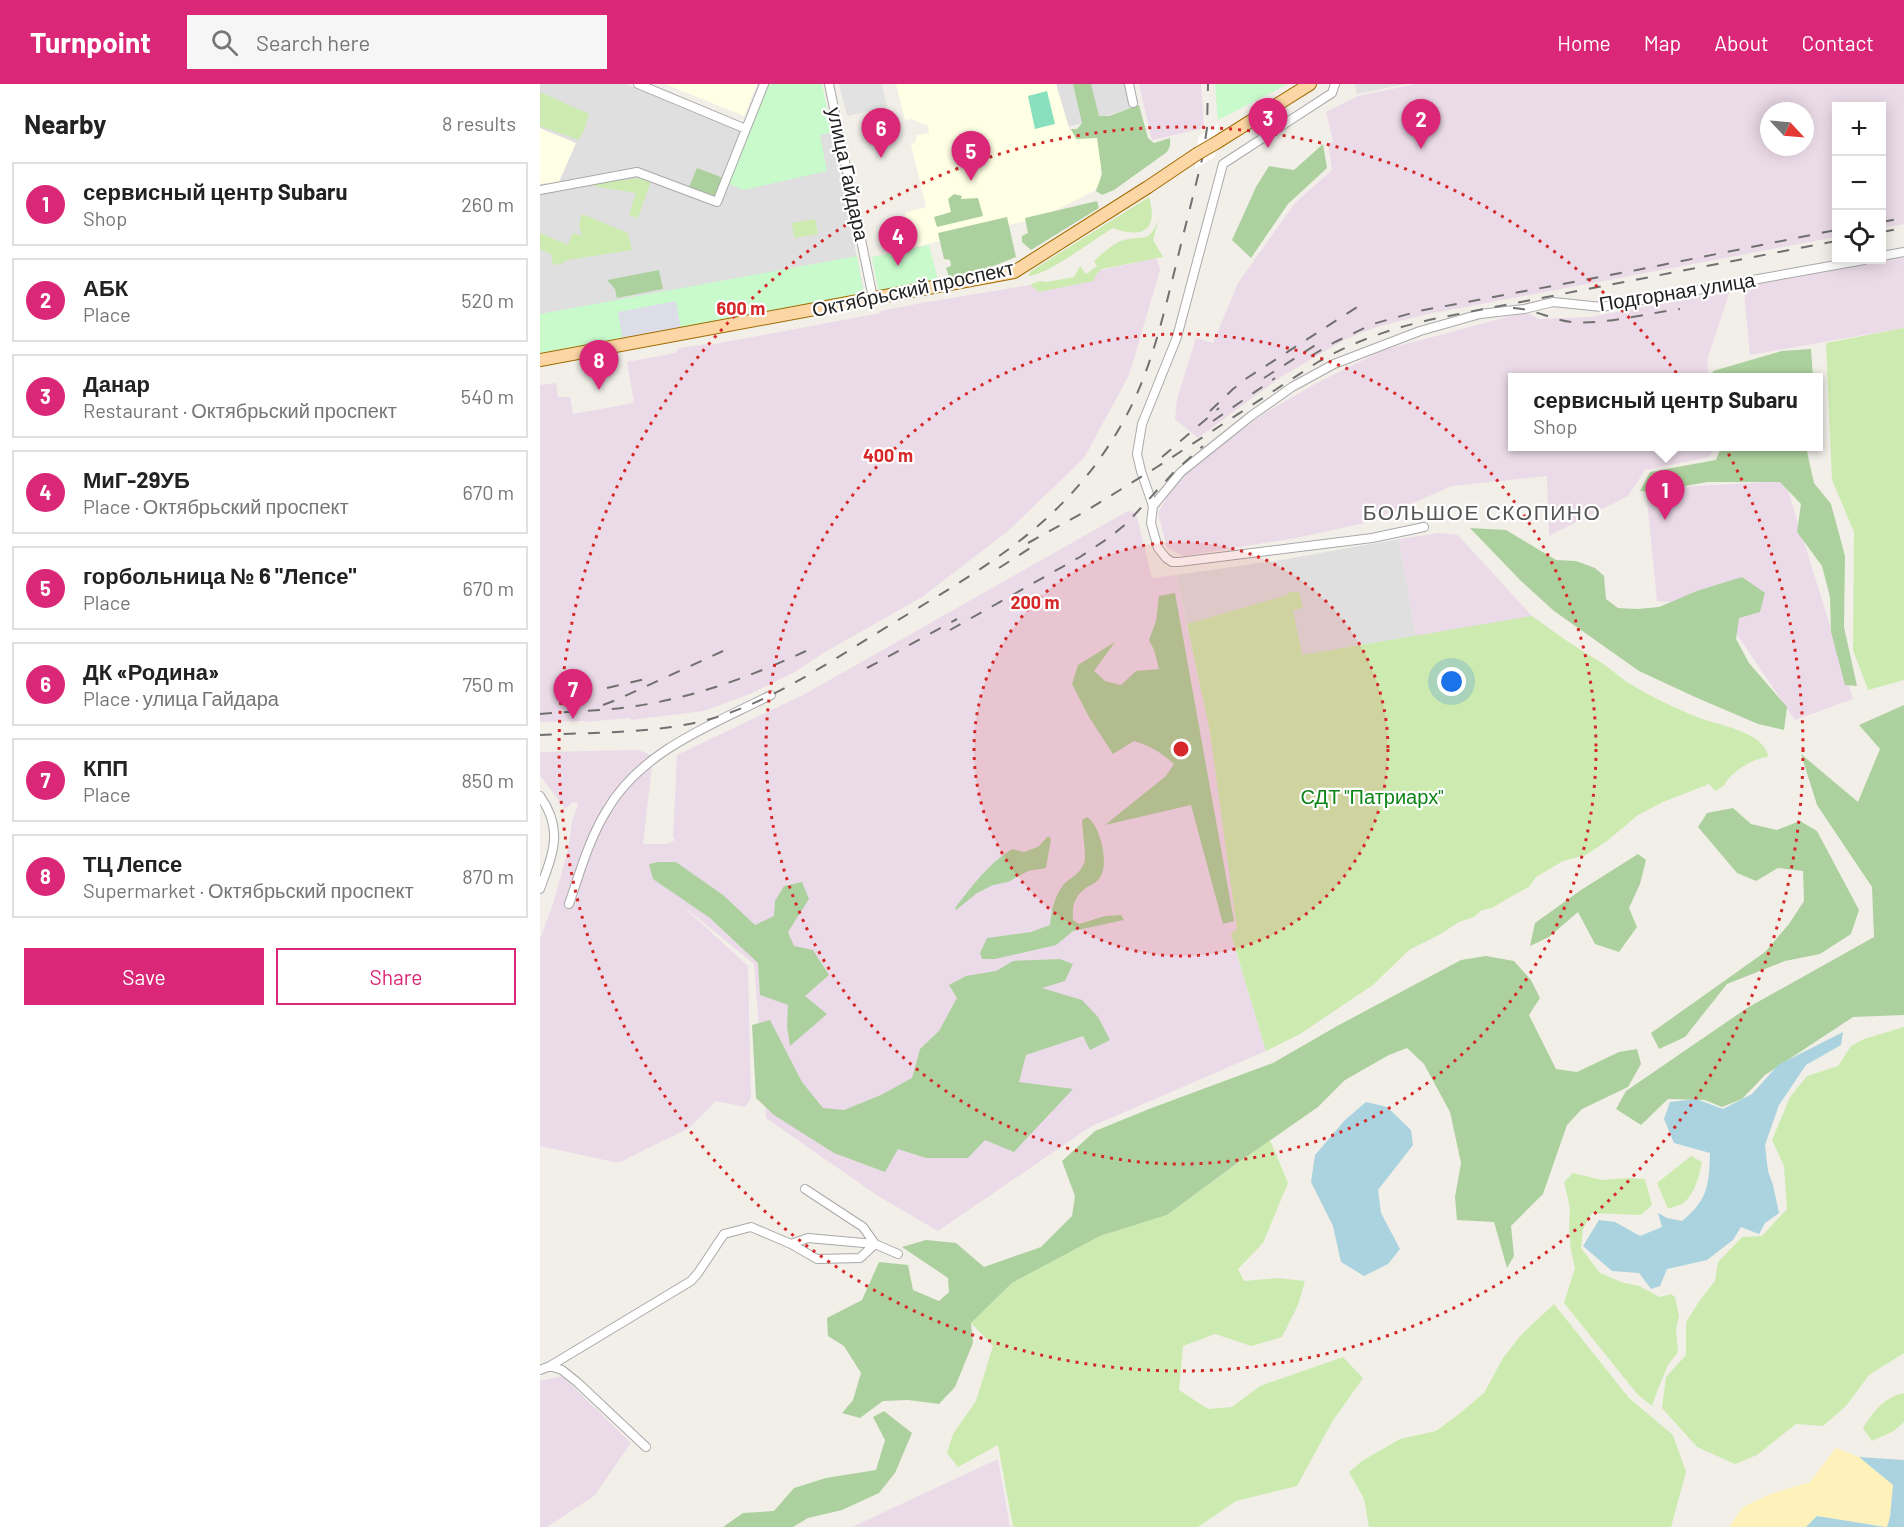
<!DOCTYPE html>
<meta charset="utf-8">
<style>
:root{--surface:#fff;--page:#f6f6f6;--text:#222;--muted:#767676;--line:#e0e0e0;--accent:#db2777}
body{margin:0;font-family:Barlow,sans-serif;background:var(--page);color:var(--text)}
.controls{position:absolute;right:18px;top:18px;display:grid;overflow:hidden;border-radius:0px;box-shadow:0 3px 15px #0003}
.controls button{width:54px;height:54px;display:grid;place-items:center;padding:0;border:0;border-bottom:2px solid var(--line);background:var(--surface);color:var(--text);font:30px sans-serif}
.compass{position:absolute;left:1220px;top:18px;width:54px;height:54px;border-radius:50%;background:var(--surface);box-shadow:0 3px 15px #0003;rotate:116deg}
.you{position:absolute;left:912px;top:598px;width:21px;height:21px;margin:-15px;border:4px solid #fff;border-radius:50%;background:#1a73e8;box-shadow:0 0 0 9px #1a73e833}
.badge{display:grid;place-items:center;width:39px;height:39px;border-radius:50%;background:var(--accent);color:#fff;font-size:20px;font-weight:700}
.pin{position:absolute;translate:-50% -50px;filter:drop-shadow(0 2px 3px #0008)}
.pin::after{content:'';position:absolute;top:32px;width:21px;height:18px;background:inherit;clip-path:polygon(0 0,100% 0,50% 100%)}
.popup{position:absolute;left:968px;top:289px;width:315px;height:78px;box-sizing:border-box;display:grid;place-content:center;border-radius:0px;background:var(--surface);filter:drop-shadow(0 2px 4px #0005);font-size:20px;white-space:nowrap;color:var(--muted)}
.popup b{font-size:22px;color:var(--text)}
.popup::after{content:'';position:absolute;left:50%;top:100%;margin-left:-12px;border:12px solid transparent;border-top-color:var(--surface)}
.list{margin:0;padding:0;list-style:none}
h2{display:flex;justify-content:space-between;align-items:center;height:78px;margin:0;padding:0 24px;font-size:26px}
h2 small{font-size:20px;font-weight:400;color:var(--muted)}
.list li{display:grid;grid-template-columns:39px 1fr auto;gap:18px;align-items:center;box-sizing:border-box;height:84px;margin:0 12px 12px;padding:0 12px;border:2px solid var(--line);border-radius:0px}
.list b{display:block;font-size:22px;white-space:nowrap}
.list p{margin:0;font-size:20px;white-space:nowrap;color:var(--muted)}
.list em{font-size:20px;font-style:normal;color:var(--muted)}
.actions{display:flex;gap:12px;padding:18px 24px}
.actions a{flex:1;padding:14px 0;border:2px solid var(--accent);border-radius:0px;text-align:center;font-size:21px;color:var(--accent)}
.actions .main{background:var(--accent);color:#fff}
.icon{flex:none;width:33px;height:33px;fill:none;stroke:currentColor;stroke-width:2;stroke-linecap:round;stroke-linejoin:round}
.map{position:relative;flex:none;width:1364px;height:1443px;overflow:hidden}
header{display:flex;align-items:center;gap:36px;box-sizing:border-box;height:84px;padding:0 30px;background:var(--accent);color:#fff}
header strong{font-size:28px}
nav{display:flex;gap:33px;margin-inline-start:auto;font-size:21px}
.search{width:420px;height:54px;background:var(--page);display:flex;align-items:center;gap:15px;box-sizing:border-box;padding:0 21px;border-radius:0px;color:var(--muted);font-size:22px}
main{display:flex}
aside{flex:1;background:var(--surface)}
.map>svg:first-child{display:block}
.residential{fill:#e0dfdf}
.industrial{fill:#ebdbe8;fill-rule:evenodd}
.education{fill:#ffffe5}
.grass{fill:#cdebb0}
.forest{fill:#add19e}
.sand{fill:#fff1ba}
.park{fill:#c8facc}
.pitch{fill:#88e0be}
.parking{fill:#e2e2e2}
.plaza{fill:#dddde8}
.water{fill:#aad3df}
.pier{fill:#fff}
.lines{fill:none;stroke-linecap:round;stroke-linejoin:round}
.street-casing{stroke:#a9a9a9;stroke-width:10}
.primary-casing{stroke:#a06b00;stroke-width:14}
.street{stroke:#fff;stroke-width:8}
.primary{stroke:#fcd6a4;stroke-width:12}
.rail{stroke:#707070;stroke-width:2;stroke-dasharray:12 12;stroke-linecap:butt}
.primary-bridge-casing{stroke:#a06b00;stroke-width:14;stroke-linecap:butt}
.primary-bridge{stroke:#fcd6a4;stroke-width:12}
.ring{fill:none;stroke:#d62828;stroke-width:3;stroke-dasharray:3 6}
.labels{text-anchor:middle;stroke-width:4.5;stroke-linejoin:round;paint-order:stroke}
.street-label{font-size:20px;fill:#222;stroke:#fff}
.park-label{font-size:20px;fill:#0c8416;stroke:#fff}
.neighbourhood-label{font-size:21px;letter-spacing:1.5px;fill:#555;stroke:#fff}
.centre{fill:#d62828;stroke:#fff;stroke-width:3}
.ring-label{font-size:18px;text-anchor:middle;font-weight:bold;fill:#d62828;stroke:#fff;stroke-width:4.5;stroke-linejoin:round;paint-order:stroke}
</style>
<header>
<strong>Turnpoint</strong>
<div class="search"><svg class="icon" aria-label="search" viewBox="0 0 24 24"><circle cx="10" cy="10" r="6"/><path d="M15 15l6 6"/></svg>Search here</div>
<nav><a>Home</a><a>Map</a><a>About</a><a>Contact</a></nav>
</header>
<main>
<aside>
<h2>Nearby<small>8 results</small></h2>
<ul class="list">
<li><span class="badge">1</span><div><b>сервисный центр Subaru</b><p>Shop</p></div><em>260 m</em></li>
<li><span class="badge">2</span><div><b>АБК</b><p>Place</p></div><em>520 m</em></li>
<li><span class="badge">3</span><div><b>Данар</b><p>Restaurant · Октябрьский проспект</p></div><em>540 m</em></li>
<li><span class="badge">4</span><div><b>МиГ-29УБ</b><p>Place · Октябрьский проспект</p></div><em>670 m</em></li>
<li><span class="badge">5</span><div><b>горбольница № 6 &quot;Лепсе&quot;</b><p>Place</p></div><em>670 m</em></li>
<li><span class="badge">6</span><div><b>ДК «Родина»</b><p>Place · улица Гайдара</p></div><em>750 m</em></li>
<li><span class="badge">7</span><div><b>КПП</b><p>Place</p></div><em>850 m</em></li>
<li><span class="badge">8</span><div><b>ТЦ Лепсе</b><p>Supermarket · Октябрьский проспект</p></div><em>870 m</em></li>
</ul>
<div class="actions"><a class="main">Save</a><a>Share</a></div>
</aside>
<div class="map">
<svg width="1364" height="1443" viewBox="0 0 1364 1443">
<rect width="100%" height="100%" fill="#f2efe9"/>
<path class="residential" d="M0,0H86L208,50L281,0L324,207V213L0,272Z
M516,0H586L592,24L528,43Z
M859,455L876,552L762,571L749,511L647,540L636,491L747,475Z"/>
<path class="industrial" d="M599,0H661L664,44L612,56Z
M876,0H1364V140L1342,144V22H1296V153L888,230L840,242L806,255L741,293L658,354L635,335L637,315L656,254L673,259L698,199L755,119L792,86L788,60L793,58L786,28L818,12ZM1229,27H1265V63H1229Z
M1364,173V244L1210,271L1203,198Z
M617,174L620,186L591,285L587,295L544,374L467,448L382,513L285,568L255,588L212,609L164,627L91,636L90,634L45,638L44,637L0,638V301L16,299L18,313H30L33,330L94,319L87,278L135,269L139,264L168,260L169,261L341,229V227L387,218L490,201L500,208L562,186Z
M1190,207L1167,276L1169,293L972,294V362L1175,363L1169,373L1105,386L1088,412L1009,452L1007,392L912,402L829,438L756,454L644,472L627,464L618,429L637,395L723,330L773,301L843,266L986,228L999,235L1050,233Z
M1245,397L1313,615L1255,636L1177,521L1117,517L1106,405Z
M588,427L594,428L597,433L612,494L636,491L670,648L697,845L691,851L726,967L550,1043L398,1147L338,1112L226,1034L214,880L137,817L208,882L211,1015L205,1023L176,1017L149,1044L78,1079L0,1062V855L13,820L28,766L32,738L38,720L33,718L25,725L0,691V668L99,666L115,673L112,682L103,760H127L135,756L133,753L137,671L265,610Z
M899,449L918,451L992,532L876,552L859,455Z
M22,1292L91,1359L54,1412L7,1443H0V1297Z
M458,1375L470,1443H312Z"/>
<path class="education" d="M125,0H217L204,32Z
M356,0H516L530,47L559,45L564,73L561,78L560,99L554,107L502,133L375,163V159H371L365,129L386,123L371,60L375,59L377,51L389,49L388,42L371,35L365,36Z
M0,44L36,59L19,98L0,100Z"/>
<path class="grass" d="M0,8L49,30L44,46L39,56L0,42Z
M99,94L111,97L98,134L89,131L96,109L53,102V100Z
M609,113C619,147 602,155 573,144C553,156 508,191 488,192L491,187Z
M42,130L88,149L92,166L27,176L23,179L13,181L11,170L0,165V149L28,161L33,149L42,152L39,141Z
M275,135L278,150L254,154L252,139Z
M619,135L613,156L623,173L562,185L558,188L553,197L499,208L490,201L499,197L507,198L534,193L540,182L546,190L557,182L554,177C562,170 571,161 581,157C603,149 607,163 619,135Z
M1364,244V596L1328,606L1313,566L1314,448L1292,396L1286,259Z
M748,508H759L763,524L753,526L762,571L992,532C1014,548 1035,563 1057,576C1068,582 1077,591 1087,598C1109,612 1133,623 1157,633C1177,641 1222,647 1228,671L1227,673C1215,675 1201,682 1192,691C1184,698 1188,701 1175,707L1169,700L1123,718L1098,731L1067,757L1046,771L1023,777L996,793L989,803L972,812L952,824L942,826L934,833L919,838L899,851L869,866L833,901L760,950L726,967L691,850L697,845L670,648L647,540L748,511Z
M1364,943V1269L1329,1291L1306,1322L1283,1342L1256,1340L1217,1371L1195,1380L1157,1363L1122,1324L1126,1293L1146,1271V1238L1160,1216L1175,1197L1178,1178L1202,1153L1222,1152L1247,1125L1244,1082L1232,1056L1250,1013L1267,992L1298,982L1311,962L1324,955Z
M730,1056L748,1099L723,1159L698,1185L704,1197L737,1194L765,1197L758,1221L742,1253L711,1262L675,1250L643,1262L639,1306L668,1325L692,1323L720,1302L803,1273L823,1294L792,1338L757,1402L696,1417L658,1443H473L458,1361L418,1383L407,1369L413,1350L436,1317L453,1262L431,1239L472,1199L560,1152L627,1131Z
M1151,1072L1162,1078C1159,1092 1155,1111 1142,1120C1139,1122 1132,1123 1128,1125L1117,1099Z
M1033,1089L1062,1096L1090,1094L1105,1095L1112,1121L1101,1131L1052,1129L1043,1145L1041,1164L1060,1189L1081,1198L1099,1202L1120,1213L1131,1210L1135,1213L1139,1232L1136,1245L1138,1268L1128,1281L1118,1305L1112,1322L1098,1311L1024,1219L1035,1184L1031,1166L1029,1145L1030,1124L1024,1098Z
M1014,1220L1089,1314L1133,1351L1146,1388L1131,1443H829L824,1415L809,1388L822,1377L860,1355L896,1347L919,1330L944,1309L963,1274L981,1251Z
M1364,1309V1338L1354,1347L1332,1357L1323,1344C1333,1328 1344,1313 1364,1309Z"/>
<path class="forest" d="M533,0H551L559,32H569L599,21L608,54L614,59L630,54V62L627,68L574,106L562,111L556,107L562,90L557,54L536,55L531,45H537L542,39Z
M783,60L787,84L748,120L711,174L692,156L716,103L729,82L754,86Z
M157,84L186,95L179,113L149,103Z
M414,110L422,112L421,115L438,114L443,132L397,143L394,133L411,128L408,115Z
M557,117L559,124L491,166L482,158V152L488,149L485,134Z
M467,133L476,173L451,183L409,193L406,184L411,182L410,176L404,175L398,149Z
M119,186L123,205L77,214L75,205L67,196Z
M1271,265L1273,293H1172L1173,287L1242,267Z
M1181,363H1266L1274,399L1291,420L1305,472L1304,543L1317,602L1305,601L1291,548L1290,513L1282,482L1257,448L1261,420L1240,398H1168L1111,408L1100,407L1110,388L1176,376Z
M930,444L966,446L1016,476L1036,477L1055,484L1064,492L1066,515L1078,524L1098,525L1119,523L1157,507L1202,493L1225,509L1220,528L1199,534L1196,555L1209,579L1247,623L1244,646L1218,640L1155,613L1099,587L1014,527L980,496Z
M635,509L694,837L683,840L651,721L565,741L626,692L634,680C621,668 610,662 594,657L573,670L549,633L532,600L538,581L575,558L554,587L565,597L581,601L596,587L619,585L614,566L609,556L616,537L619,512Z
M1364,621V931L1313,933L1225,991L1202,1015L1182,1023L1165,1016L1128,1015L1101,1041L1076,1025L1086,1007L1207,924L1334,853L1332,803L1277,721L1261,670L1318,718L1340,665L1319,641Z
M1193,724L1211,740L1237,746L1260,737L1277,747L1319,826L1311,850L1280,870L1245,877L1187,900L1145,953L1119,965L1111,949L1225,868L1249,840L1264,817L1263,787L1238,784L1216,797L1197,789L1158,743L1167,729Z
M547,733C561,742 570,782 559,795C557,798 551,801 547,803C534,813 532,821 533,836L539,840L565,832L581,831L584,836L533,847L516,861L455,875H442L440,869L447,854L491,848L510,841C511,827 515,811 524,800C531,793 540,790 544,779C547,773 542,746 542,736Z
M508,752L511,755L506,784L488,787L468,798L453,801L437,809L416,826L415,824C431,803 449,779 472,765L484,768L498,763Z
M1098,770L1106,776L1100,800L1089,824L1097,843L1079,868L1055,860L1038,828L1009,853L990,862L995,839L1041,806Z
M118,778H136L183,811L215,841L234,832L235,817L244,802L262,798L269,815L248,848L254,862L273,866L289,891L265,912L287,930L250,962L247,942L248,921L220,911L218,879L170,834L113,795L109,780Z
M946,872L974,877L991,896L1000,914L989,931L1016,985L1037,988L1079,968L1097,965L1101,980L1088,1003L1042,1025L1027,1041L1003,1110L971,1142L974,1172L967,1184L954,1138L917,1136L915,1113L921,1079L910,1028L884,980L867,964L849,971L805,996L778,1023L699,1078L627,1131L560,1152L472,1199L431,1239L433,1259L415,1303L399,1320L368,1316L343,1317L320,1334L302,1329L313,1316L321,1289L304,1262L288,1252L287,1234L322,1216L339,1178L368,1181L373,1206L399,1217L409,1208L408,1194L362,1163L386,1156L416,1159L444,1183L501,1163L532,1132L535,1112L522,1077L555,1047L609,1025L733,979L797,942L921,876Z
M520,875L533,880L525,897L502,904L542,916L558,933L570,956L550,966L543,952L486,971L479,998L533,1005L474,1068L445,1056L428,1074H386L358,1065L345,1088L294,1069L234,1031L216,1014L212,941L230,936L262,998L283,1024L304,1026L341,1011L372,994L380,965L399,947L417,914L409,901L426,892L456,887L473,877Z
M344,1327L372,1349L355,1389L339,1409L302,1426L268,1434L253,1443H183L203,1429L234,1427L254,1404L286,1394L336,1386L345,1356L333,1333Z"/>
<path class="sand" d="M1296,1364L1319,1373L1353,1401L1350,1433L1347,1443L1277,1432L1266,1443H1189L1203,1423L1231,1410L1270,1398Z"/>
<path class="park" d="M224,0H282L292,48L280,51L287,87L203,106L185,98Z
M675,0H748L678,36Z
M389,161L398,196L343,207L338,205L332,173Z
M317,172L324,213L0,273V230Z"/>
<path class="pitch" d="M507,7L515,40L495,45L488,12Z"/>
<path class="parking" d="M299,0H342L347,23L307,32Z
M815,0H866L817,10Z"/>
<path class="plaza" d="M136,217L141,246L83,257L78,228Z"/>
<path class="water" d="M1303,948L1301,961L1266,981L1239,1021L1225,1061L1228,1087L1233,1101L1239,1129L1225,1139L1219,1150L1201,1143L1193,1156L1167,1176L1127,1185L1120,1202L1111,1205L1099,1189L1072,1187L1043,1162L1059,1136L1075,1138L1100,1152L1122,1143L1118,1129L1127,1134L1142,1137C1168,1116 1169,1101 1170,1069L1134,1059L1124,1035L1130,1018L1156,1015L1183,1025L1212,1010L1238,981Z
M826,1018L847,1023L871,1046L873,1061L838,1106L841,1129L860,1165L848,1180L824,1192L801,1178L793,1142L771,1098L775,1071L805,1036Z
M1319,1373L1364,1376V1443H1347L1350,1433L1353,1401Z
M1277,1432L1345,1443H1266Z"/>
<path class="pier" d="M678,40L675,73L655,85L659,52Z"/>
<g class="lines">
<defs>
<path id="street" d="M98,0L206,45
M289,0L333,214
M589,0L593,19
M795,0L792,9L683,80L637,253L602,340L597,370L601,387L613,422L611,439L618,464L626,474L632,478H639L832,454L884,443
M0,106L97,88L177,118L224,0
M1342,172L1364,168
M613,422L641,388L711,332L752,303L794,280L880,247L940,230L984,225L1013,218L1062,223L1324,176
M0,712C24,746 13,769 0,805
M29,820C40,788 49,755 67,726C102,666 172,641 231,611
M251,1160L268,1154L335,1160L358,1170
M10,1282L22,1286L37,1298L106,1363
M0,1286L10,1282L151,1197L158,1189L184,1150L211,1143L251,1160L277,1175L320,1174L335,1160L323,1143L265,1105"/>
<path id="primary" d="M676,59L770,0
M0,276L474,188L608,103L657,70"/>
</defs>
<use href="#street" class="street-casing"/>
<use href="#primary" class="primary-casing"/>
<use href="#street" class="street"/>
<use href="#primary" class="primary"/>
<path class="rail" d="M1342,138L1364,134
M1342,148L1364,144
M973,224C994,225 1012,236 1032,238C1063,241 1109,229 1140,225
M771,272L795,258L833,240L879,227L1097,186L1296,146
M724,294L777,260
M670,327L693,305L707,294L822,220
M673,337L735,294
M622,373L679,324
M488,459L546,427L617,383L778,278C816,256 856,243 898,234L1296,157
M459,484L498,459
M410,546L540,473L570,453L587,439L634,388L663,362
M327,584L417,535
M67,604L110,594
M63,621L76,616L183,567
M0,630C32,627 65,627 96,622C156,613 212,592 266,567
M0,651C56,648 120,650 174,634C233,616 285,581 337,549C437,487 525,444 584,336C610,289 622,237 635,185C644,147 654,109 663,71L667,44L668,0"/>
<defs>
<path id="primary-bridge" d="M657,70L676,59"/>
</defs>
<use href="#primary-bridge" class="primary-bridge-casing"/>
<use href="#primary-bridge" class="primary-bridge"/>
</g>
<circle cx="641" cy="665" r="207" fill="#d62828" fill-opacity=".12"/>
<g class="ring">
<circle cx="641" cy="665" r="207"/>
<circle cx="641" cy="665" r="415"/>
<circle cx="641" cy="665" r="622"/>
</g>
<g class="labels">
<g class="street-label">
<text transform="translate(308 90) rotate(78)" y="7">улица Гайдара</text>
<text transform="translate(373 205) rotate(-12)" y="7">Октябрьский проспект</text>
<text transform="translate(1137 208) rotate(-9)" y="7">Подгорная улица</text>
</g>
<g class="park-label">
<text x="832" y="720">СДТ "Патриарх"</text>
</g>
<g class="neighbourhood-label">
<text x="942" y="436">БОЛЬШОЕ СКОПИНО</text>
</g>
</g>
<circle cx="641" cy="665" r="9" class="centre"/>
<g class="ring-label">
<text x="201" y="231">600 m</text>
<text x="348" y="378">400 m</text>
<text x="495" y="525">200 m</text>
</g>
</svg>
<div class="controls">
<button>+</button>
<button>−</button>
<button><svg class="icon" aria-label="locate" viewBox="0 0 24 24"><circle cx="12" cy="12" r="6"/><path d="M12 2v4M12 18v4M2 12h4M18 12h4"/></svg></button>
</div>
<svg class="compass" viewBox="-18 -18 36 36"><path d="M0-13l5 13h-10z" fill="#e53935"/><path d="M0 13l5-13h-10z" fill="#767676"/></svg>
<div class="you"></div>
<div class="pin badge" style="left:1125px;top:436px">1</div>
<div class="popup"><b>сервисный центр Subaru</b>Shop</div>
<div class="pin badge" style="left:881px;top:65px">2</div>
<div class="pin badge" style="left:728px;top:64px">3</div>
<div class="pin badge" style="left:358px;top:182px">4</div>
<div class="pin badge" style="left:431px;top:97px">5</div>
<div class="pin badge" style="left:341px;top:74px">6</div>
<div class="pin badge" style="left:33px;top:635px">7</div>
<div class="pin badge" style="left:59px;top:306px">8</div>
</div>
</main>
